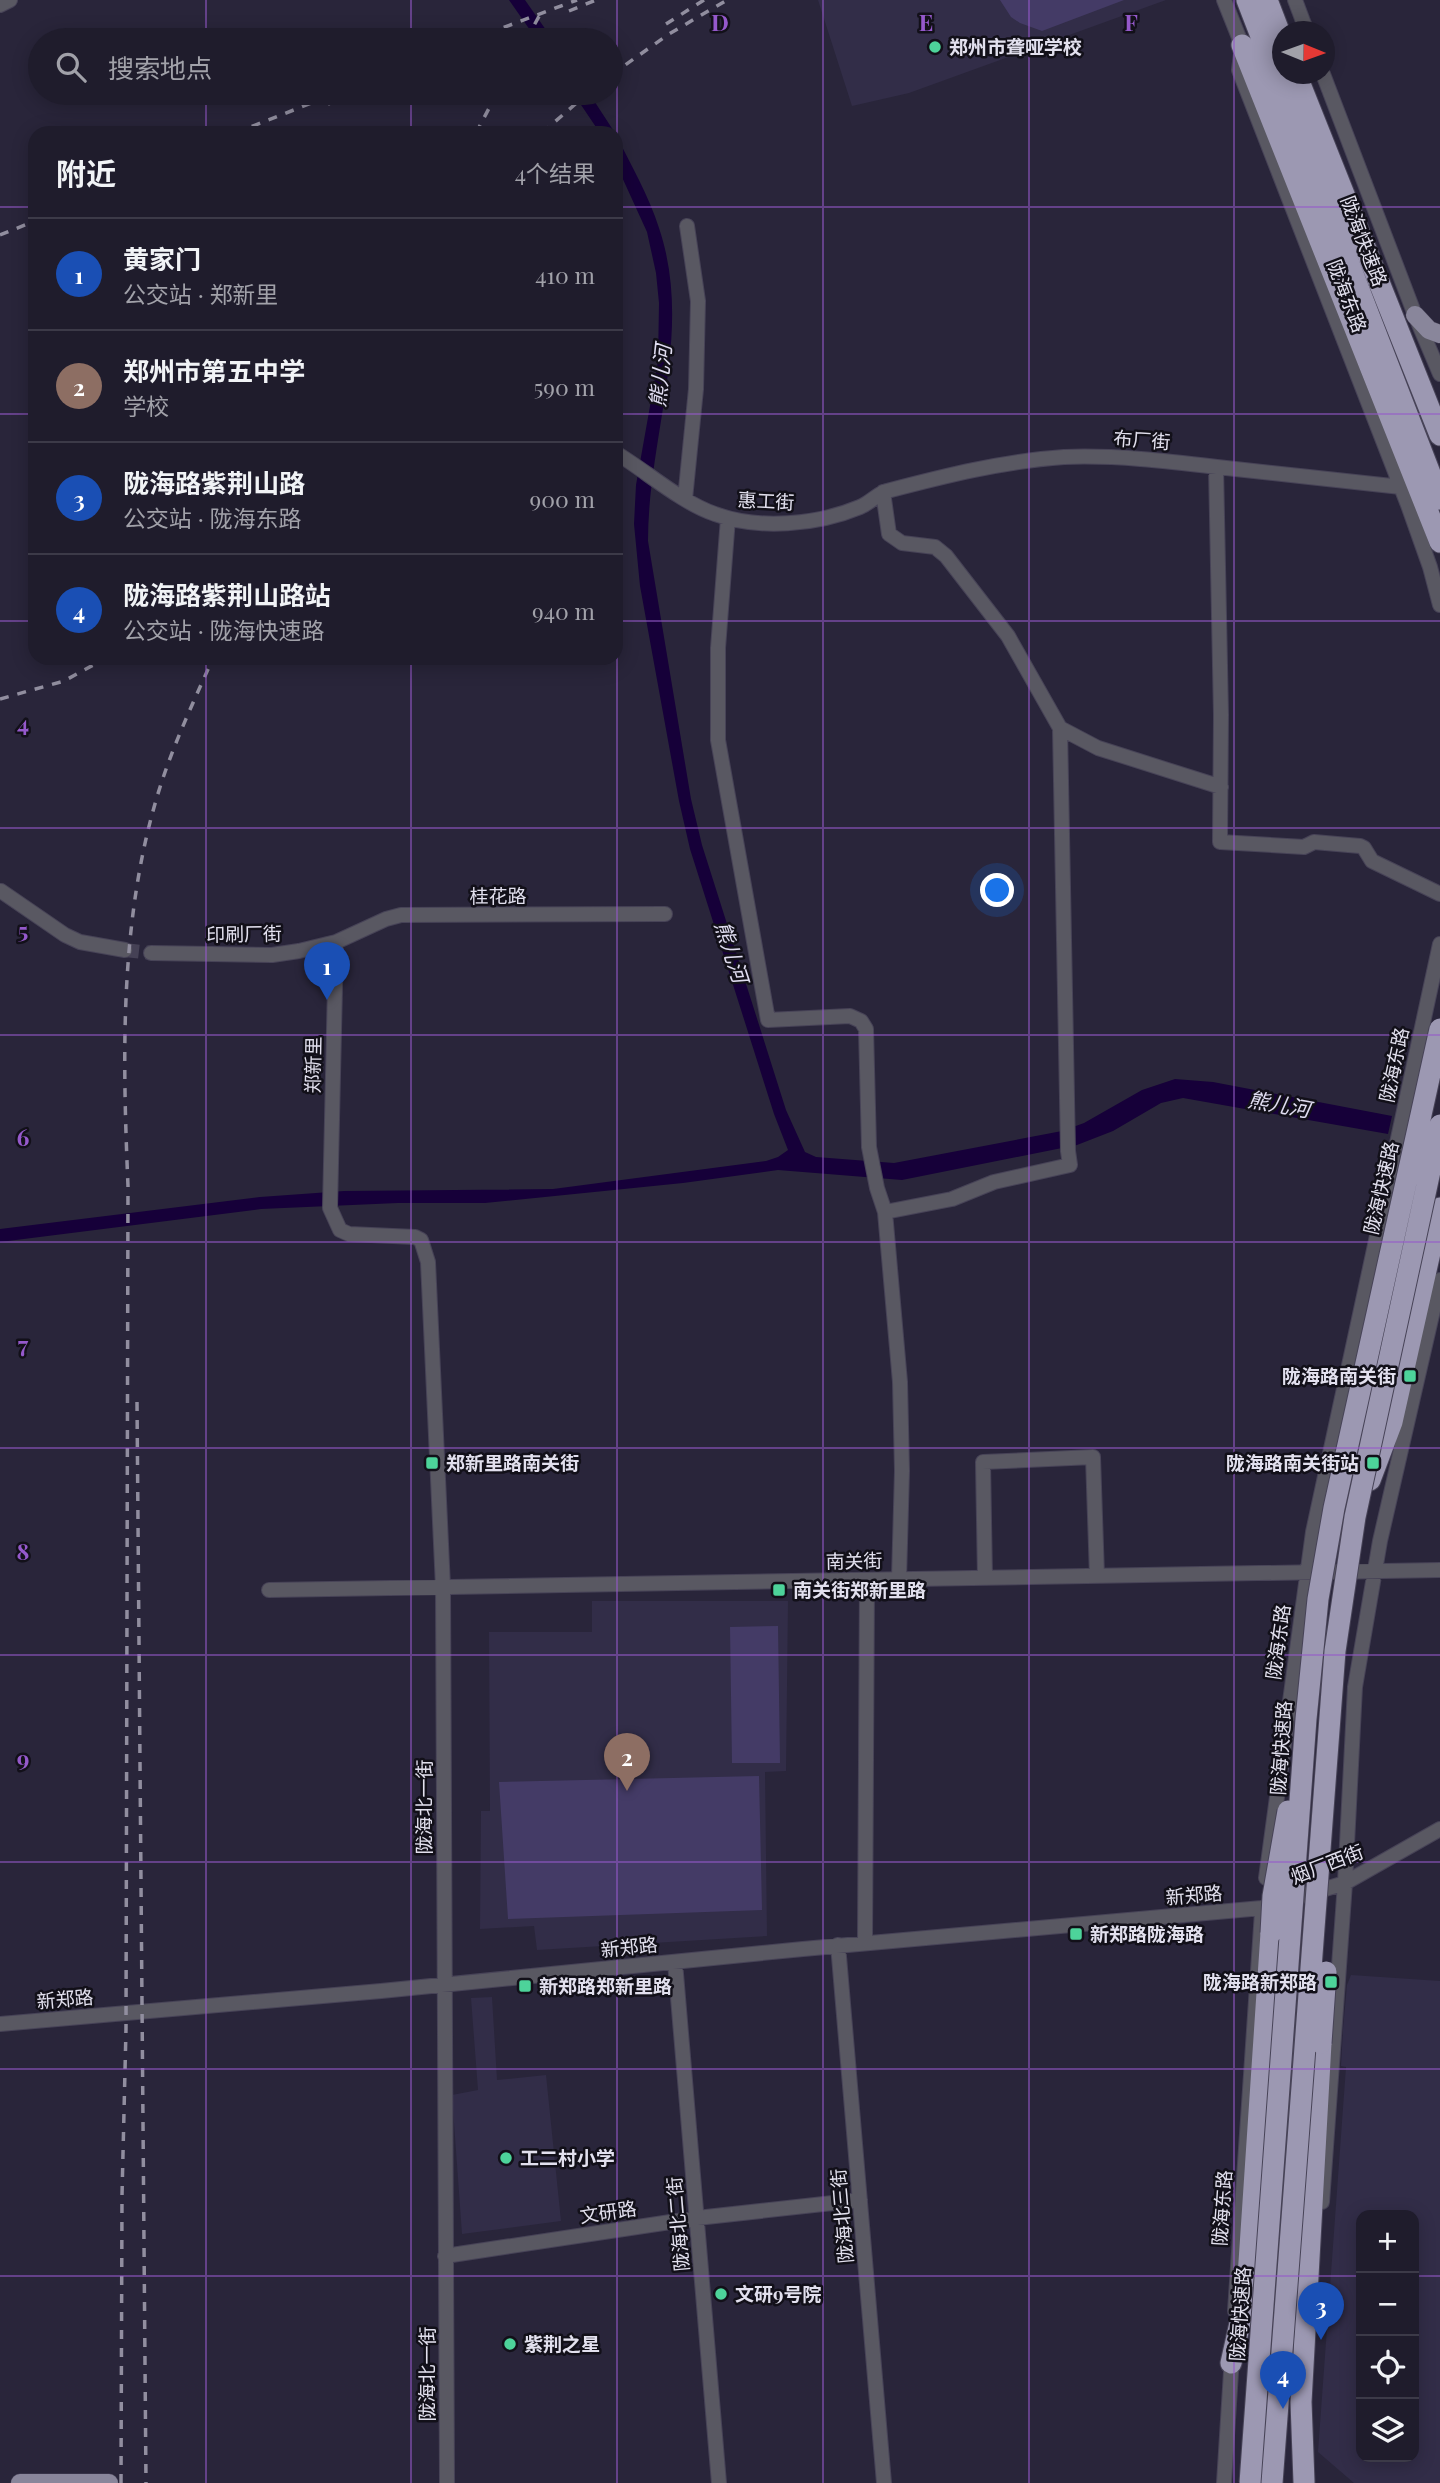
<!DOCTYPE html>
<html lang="zh">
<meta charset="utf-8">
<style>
:root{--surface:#1f1c2c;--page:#2c2938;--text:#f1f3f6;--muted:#a1a1a9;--line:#3c3a48;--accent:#4dd39a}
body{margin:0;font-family:"Playfair Display","Noto Sans SC",serif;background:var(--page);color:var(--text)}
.controls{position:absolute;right:21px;bottom:21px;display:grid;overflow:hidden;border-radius:14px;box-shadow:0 4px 18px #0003}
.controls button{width:63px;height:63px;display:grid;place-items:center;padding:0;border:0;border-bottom:2px solid var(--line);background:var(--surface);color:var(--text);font:35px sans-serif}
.compass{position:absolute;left:1272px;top:21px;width:63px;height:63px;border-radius:50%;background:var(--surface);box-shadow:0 4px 18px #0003;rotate:91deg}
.you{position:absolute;left:998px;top:891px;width:24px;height:24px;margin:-18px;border:5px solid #fff;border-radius:50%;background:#1a73e8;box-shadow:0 0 0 10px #1a73e833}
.badge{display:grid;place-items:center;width:46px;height:46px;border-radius:50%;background:var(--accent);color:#fff;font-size:23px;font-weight:700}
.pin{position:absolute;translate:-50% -58px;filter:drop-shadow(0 2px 4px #0008)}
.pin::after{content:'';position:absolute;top:37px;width:24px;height:21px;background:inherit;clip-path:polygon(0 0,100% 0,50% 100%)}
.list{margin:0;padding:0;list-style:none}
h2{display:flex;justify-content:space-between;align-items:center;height:91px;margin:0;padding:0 28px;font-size:30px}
h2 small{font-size:23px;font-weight:400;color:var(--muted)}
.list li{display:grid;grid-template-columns:46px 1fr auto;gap:21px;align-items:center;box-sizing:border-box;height:112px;padding:0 28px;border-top:2px solid var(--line)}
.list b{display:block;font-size:26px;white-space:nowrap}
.list p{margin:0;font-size:23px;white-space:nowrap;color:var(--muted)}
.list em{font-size:23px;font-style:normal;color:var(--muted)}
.icon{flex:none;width:38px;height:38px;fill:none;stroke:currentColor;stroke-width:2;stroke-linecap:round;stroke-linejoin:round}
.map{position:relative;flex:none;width:1440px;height:2483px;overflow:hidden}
.search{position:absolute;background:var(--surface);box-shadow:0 4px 18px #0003;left:28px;top:28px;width:595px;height:77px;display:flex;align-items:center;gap:18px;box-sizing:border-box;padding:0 24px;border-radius:38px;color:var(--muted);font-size:26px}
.panel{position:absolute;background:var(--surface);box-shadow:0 4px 18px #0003;left:28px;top:126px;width:595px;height:539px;border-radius:21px}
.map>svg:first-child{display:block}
.built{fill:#322d48;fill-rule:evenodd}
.green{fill:#443b66}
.water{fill:#160039}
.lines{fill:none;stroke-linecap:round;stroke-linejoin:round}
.minor-tunnel{stroke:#454155;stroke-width:14;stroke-dasharray:14 7;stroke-linecap:butt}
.minor-casing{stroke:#474357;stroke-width:16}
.major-casing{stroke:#474357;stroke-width:19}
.highway-casing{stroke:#474357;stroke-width:23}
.minor{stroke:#595862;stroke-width:14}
.major{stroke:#89869b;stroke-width:18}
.highway{stroke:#9c98b2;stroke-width:21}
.rail{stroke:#918e9f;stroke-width:3.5;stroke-dasharray:9 9;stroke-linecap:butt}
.highway-bridge-casing{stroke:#474357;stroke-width:23;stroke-linecap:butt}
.highway-bridge{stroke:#9c98b2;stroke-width:21}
.grid{fill:none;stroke:#9559cb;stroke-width:2;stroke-opacity:0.55}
.poi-dot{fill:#4dd39a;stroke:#121019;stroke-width:2.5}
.labels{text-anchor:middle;stroke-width:5;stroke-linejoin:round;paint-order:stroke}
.poi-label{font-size:19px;font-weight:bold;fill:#e2e0ee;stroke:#121019;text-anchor:start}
.street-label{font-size:19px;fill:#e2e0ee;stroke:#121019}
.water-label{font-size:21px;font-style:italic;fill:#e0ddf1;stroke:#121019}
.grid-label{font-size:23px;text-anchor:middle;font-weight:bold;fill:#9559cb;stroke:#121019;stroke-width:5;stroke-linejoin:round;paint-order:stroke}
</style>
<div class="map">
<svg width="1440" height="2483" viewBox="0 0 1440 2483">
<rect width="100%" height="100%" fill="#29253a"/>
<path class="built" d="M818,0H1166L909,93L852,106Z
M592,1601H788L786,1771L765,1772L767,1936L537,1950L534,1926L480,1929L481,1811H490L489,1632H592Z
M1351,1975L1440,1981V2483H1354L1318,2452L1346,2067L1341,2066L1343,2029L1347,1985ZM1361,2215H1414V2457H1361Z
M492,1997L497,2080L546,2075L561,2221L462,2234L452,2095L478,2090L471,1998Z"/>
<path class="green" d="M1000,0H1124L1042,31L1020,23L1011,17Z
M778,1626L780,1763H732L730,1627Z
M759,1776L762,1910L508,1919L499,1782Z"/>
<path class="water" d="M509,0H525L553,40H537Z
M573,93H589L615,133H600Z
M616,135C631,165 649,196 659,228C694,332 648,436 648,541L691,799L702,845L786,1110L805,1152L816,1157L894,1163L1062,1131L1084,1123L1142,1090L1175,1079L1213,1082L1392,1116L1388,1134L1183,1098L1161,1103L1113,1131L1077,1145L902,1180L778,1170L683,1183L485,1203H398L261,1209L0,1242V1229L260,1197L344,1191L553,1189L766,1161L778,1157L788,1150L774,1114L690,849L679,801L640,586L634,524L636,485L658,361L659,303L656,273L647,232L616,164Z"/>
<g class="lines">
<path class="minor-tunnel" d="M125,950L151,953"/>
<defs>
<path id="minor" d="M1224,0L1242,45L1239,70L1408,505L1430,567L1440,605
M1295,0L1307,32
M0,5L10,0
M1323,74L1415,315L1440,374
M616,453C646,471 682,503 715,514C758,530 817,525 860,507C870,503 877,494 887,491C944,476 1004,461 1064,457C1115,455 1166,461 1217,467C1278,474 1340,480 1401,487
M1216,467L1221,715L1220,842L1304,847L1314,842L1360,846L1364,848L1372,861L1440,894
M883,492L889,534L902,543L935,547L946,556L1008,636L1060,728L1098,748L1221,787
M685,499L696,389L698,301L687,226
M728,518L718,648V740L768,1020L850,1016L861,1021L866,1029L869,1147L877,1188L885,1212L900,1382L902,1471L899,1579
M1,891L65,935L80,942L125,950
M336,942L330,1208L340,1230L349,1234L415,1237L421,1240L428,1262L443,1587L447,2483
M151,953L272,955L299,951L336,942L386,919L401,915L665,914
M885,1212L952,1199L994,1182L1070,1165L1068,1151L1060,728
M985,1578L983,1462L1093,1457L1097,1576
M269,1590L1440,1570
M1266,1878L1313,1532L1440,944
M865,1943L867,1580
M838,1945L884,2483
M675,1962L719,2483
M0,2024L381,1991L803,1949L1262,1908L1345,1883L1440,1829
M1322,2202L1345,1883L1355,1687L1380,1541L1440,1280
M445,2256L697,2218L860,2200
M1235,2311L1262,1912
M1224,2483L1232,2356"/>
<path id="major" d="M1415,315L1429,330L1440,334
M20,2483H109"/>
<path id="highway" d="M1247,0L1440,499
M1267,0L1282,39
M1242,45L1440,542
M1296,74L1440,435
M1370,1480L1392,1422L1440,1208
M1231,2363L1247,2292L1271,1933
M1304,2482L1301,2402L1321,2043"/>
</defs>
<use href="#minor" class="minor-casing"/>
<use href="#major" class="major-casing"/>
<use href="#highway" class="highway-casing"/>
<use href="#minor" class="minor"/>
<use href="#major" class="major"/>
<use href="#highway" class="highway"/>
<path class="rail" d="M569,11L596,0
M666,24L704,0
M470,40L577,0
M526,40L543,9
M611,75L669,34L727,0
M328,104L357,93
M235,133L337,93
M476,133L497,93
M542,133L588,93
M0,235L35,221
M0,699L64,681L106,658
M137,1402L146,2483
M121,2483L122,2195L126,2029L128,1186C122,1045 119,896 169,761C182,726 198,692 213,658"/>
<defs>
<path id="highway-bridge" d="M1271,1933L1273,1896L1288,1811
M1321,2043L1326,1972
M1250,2483L1306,1719L1318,1599L1334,1508L1440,1029
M1272,2483L1335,1651L1355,1517L1440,1125"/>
</defs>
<use href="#highway-bridge" class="highway-bridge-casing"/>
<use href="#highway-bridge" class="highway-bridge"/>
</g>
<path class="grid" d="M206,0V40M411,0V40M617,0V2483M823,0V2483M1029,0V2483M1234,0V2483M206,93V133M411,93V133M0,207H35M616,207H1440M0,414H35M616,414H1440M0,621H35M616,621H1440M206,658V2483M411,658V2483M0,828H1440M0,1035H1440M0,1242H1440M0,1448H1440M0,1655H1440M0,1862H1440M0,2069H1440M0,2276H1361M1414,2276H1440"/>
<g class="poi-dot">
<circle cx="935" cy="47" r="7"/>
<rect x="1403" y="1369" width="14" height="14" rx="3.5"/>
<rect x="425" y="1456" width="14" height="14" rx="3.5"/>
<rect x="1366" y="1456" width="14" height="14" rx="3.5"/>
<rect x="772" y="1583" width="14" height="14" rx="3.5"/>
<rect x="1069" y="1927" width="14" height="14" rx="3.5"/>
<rect x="1324" y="1975" width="14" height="14" rx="3.5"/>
<rect x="518" y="1979" width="14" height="14" rx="3.5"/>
<circle cx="506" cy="2158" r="7"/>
<circle cx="721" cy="2294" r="7"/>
<circle cx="510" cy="2344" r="7"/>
</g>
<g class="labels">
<g class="poi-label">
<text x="949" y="54">郑州市聋哑学校</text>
<text x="1396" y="1383" text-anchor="end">陇海路南关街</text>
<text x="446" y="1470">郑新里路南关街</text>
<text x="1359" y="1470" text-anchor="end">陇海路南关街站</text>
<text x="793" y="1597">南关街郑新里路</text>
<text x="1090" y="1941">新郑路陇海路</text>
<text x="1317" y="1989" text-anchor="end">陇海路新郑路</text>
<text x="539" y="1993">新郑路郑新里路</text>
<text x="520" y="2165">工二村小学</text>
<text x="735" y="2301">文研9号院</text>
<text x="524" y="2351">紫荆之星</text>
</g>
<g class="street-label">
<text transform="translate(1364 241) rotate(69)" y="7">陇海快速路</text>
<text transform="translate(1347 296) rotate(69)" y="7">陇海东路</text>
<text transform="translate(1142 440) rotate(4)" y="7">布厂街</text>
<text transform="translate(766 501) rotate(3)" y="7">惠工街</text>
<text x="498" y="903">桂花路</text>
<text transform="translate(244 934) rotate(-1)" y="7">印刷厂街</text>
<text transform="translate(313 1065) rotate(-89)" y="7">郑新里</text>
<text transform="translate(1394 1065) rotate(-78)" y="7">陇海东路</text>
<text transform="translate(1381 1188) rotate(-77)" y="7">陇海快速路</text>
<text transform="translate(854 1561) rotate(-1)" y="7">南关街</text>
<text transform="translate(1278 1642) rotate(-82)" y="7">陇海东路</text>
<text transform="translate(1281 1748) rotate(-86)" y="7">陇海快速路</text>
<text transform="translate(424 1807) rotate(-90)" y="7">陇海北一街</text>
<text transform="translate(1327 1864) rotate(-21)" y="7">烟厂西街</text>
<text transform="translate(1194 1895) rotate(-5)" y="7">新郑路</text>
<text transform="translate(629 1947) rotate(-6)" y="7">新郑路</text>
<text transform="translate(65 1999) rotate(-5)" y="7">新郑路</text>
<text transform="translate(1222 2208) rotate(-86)" y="7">陇海东路</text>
<text transform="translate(608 2212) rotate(-8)" y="7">文研路</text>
<text transform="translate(842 2216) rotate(-95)" y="7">陇海北三街</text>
<text transform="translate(678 2224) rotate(-95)" y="7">陇海北二街</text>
<text transform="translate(1240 2314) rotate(-86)" y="7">陇海快速路</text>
<text transform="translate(427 2374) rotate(-90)" y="7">陇海北一街</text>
</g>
<g class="water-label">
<text transform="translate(661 376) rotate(-84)" y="7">熊儿河</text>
<text transform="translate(731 952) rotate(72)" y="7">熊儿河</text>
<text transform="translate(1279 1105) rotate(10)" y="7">熊儿河</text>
</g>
</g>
<g class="grid-label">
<text x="720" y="31">D</text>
<text x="926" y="31">E</text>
<text x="1131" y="31">F</text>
<text x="23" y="732">4</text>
<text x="23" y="939">5</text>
<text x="23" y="1146">6</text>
<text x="23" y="1353">7</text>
<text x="23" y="1560">8</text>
<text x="23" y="1767">9</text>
</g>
</svg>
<div class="controls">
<button>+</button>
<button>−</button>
<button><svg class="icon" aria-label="locate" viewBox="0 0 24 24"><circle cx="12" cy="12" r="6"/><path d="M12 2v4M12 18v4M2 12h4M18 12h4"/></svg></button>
<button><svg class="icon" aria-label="layers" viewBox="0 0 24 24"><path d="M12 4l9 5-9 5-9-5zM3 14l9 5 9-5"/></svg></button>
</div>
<svg class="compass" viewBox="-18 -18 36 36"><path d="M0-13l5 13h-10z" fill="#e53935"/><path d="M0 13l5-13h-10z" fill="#a1a1a9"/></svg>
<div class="you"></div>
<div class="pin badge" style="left:327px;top:1000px;background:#1a4fb4">1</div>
<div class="pin badge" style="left:627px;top:1791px;background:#8d6e63">2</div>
<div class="pin badge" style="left:1321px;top:2340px;background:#1a4fb4">3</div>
<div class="pin badge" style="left:1283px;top:2409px;background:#1a4fb4">4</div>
<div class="search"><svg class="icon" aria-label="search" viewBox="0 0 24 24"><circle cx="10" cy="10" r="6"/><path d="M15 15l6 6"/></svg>搜索地点</div>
<section class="panel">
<h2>附近<small>4个结果</small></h2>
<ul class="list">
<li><span class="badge" style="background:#1a4fb4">1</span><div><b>黄家门</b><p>公交站 · 郑新里</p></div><em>410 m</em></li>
<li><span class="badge" style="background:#8d6e63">2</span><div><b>郑州市第五中学</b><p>学校</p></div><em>590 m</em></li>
<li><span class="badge" style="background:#1a4fb4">3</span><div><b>陇海路紫荆山路</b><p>公交站 · 陇海东路</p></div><em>900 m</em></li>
<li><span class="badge" style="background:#1a4fb4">4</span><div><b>陇海路紫荆山路站</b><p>公交站 · 陇海快速路</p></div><em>940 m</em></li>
</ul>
</section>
</div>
